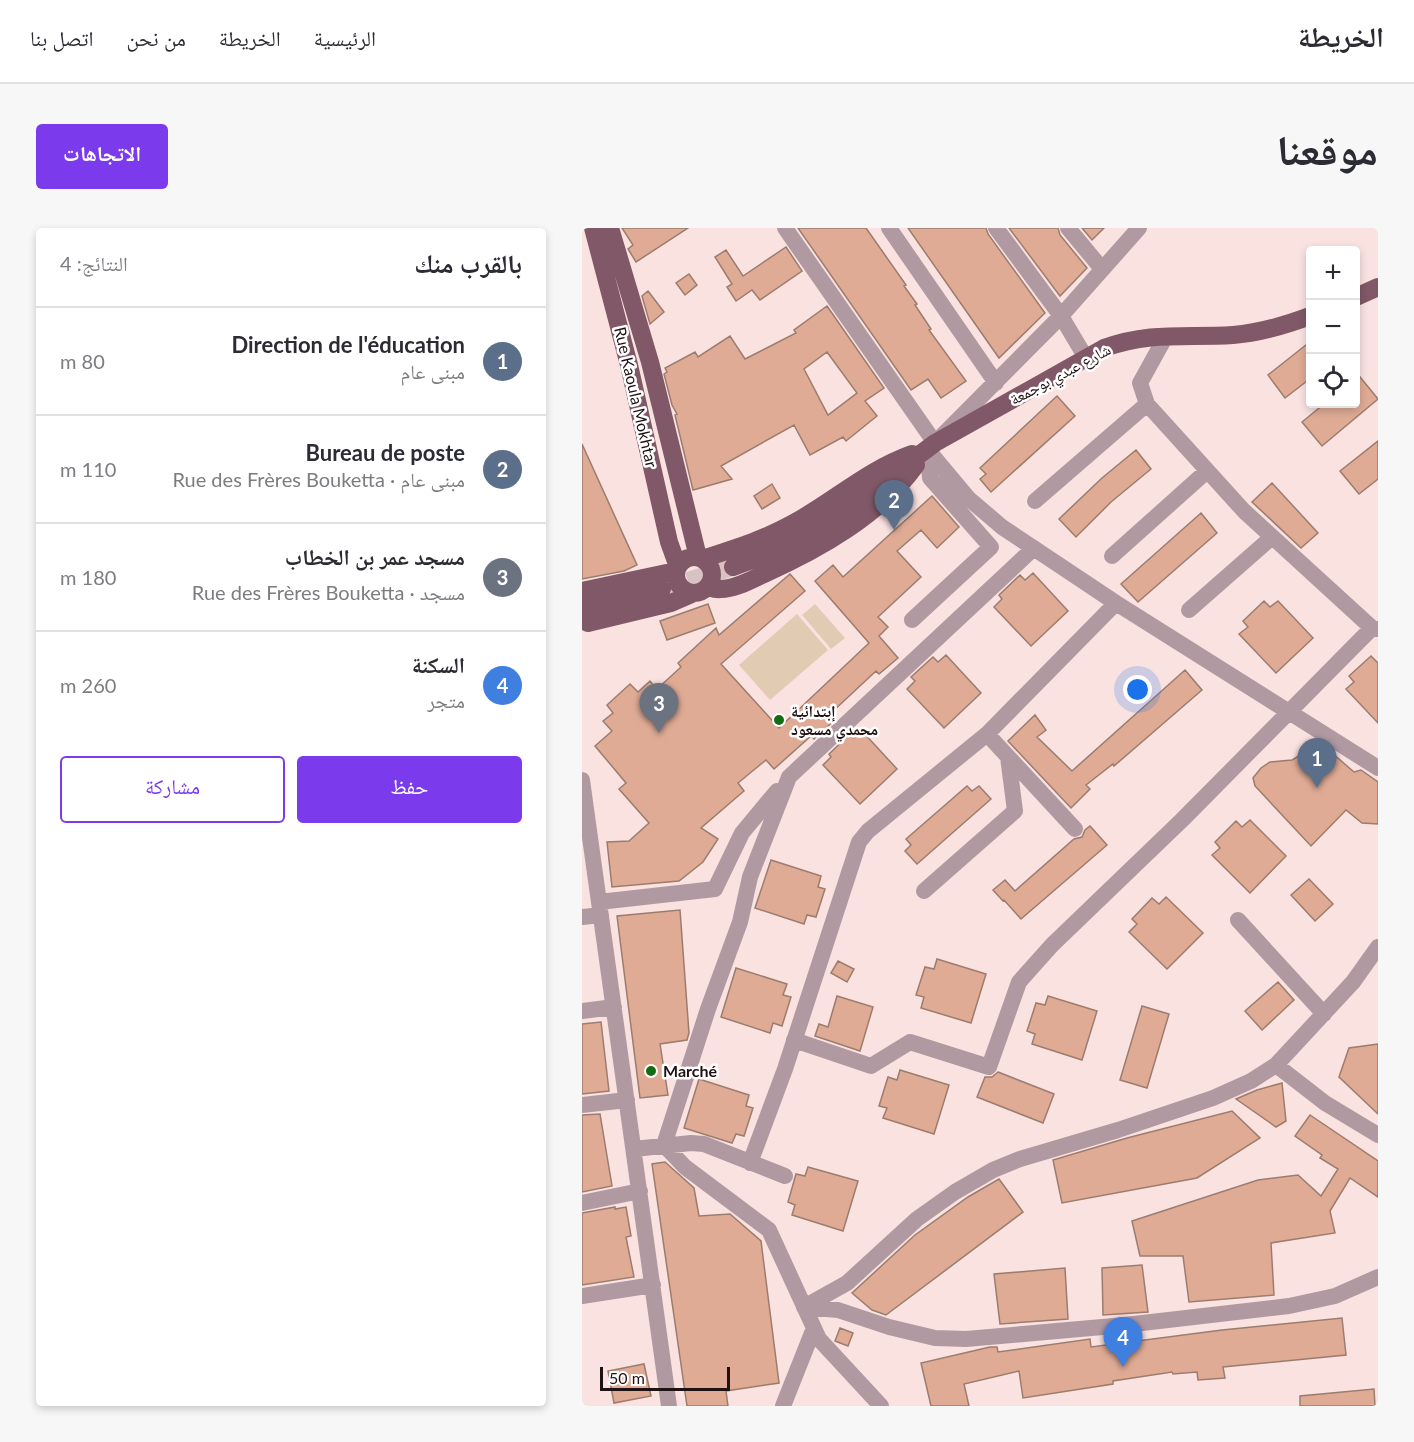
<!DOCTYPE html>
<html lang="ar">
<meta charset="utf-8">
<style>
:root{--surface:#fff;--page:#f7f7f7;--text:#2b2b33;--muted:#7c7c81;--line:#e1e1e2;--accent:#7c3aed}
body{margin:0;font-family:Lato,"Noto Naskh Arabic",sans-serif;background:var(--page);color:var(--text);direction:rtl}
.controls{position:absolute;right:18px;top:18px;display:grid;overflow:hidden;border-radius:6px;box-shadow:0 3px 9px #0003}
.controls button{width:54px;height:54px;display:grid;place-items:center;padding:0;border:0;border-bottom:2px solid var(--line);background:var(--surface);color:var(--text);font:30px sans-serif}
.scale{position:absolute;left:18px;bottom:15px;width:130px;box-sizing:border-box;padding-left:6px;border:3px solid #201212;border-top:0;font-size:16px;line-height:21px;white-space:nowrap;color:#201212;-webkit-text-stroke:4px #fff;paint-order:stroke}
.you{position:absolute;left:556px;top:462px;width:21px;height:21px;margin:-15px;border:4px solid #fff;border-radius:50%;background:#1a73e8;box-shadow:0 0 0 9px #1a73e833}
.badge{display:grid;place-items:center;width:39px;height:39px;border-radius:50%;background:var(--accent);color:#fff;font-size:20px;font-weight:700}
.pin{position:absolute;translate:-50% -50px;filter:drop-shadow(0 2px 3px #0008)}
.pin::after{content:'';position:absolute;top:32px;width:21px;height:18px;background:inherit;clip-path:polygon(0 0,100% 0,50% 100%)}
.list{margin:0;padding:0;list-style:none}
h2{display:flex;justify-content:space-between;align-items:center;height:78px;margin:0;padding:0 24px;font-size:26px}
h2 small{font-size:20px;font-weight:400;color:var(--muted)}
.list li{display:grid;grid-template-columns:39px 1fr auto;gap:18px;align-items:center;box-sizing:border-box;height:108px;padding:0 24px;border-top:2px solid var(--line)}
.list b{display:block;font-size:22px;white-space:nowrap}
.list p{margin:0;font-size:20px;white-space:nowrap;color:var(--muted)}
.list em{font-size:20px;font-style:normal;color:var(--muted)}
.actions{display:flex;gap:12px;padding:18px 24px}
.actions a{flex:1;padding:14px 0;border:2px solid var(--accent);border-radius:6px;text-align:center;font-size:21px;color:var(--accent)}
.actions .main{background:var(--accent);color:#fff}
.icon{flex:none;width:33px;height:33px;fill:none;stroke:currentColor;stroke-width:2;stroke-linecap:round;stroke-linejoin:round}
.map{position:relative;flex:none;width:796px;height:1178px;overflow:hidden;direction:ltr;border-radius:6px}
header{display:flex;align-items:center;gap:36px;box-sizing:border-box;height:84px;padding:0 30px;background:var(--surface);border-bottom:2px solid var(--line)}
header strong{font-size:28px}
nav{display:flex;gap:33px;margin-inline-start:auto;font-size:21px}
.intro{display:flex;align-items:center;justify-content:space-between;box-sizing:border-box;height:144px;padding:0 36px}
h1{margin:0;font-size:42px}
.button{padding:15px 27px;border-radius:6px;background:var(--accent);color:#fff;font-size:21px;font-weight:700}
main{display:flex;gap:36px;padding:0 36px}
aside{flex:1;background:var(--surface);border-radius:6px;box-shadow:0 3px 9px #0003}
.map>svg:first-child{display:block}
.green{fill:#e1cbb2}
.building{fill:#dfab95;stroke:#9c7c6e;stroke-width:1.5;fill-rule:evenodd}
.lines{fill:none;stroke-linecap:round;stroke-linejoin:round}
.major-tunnel{stroke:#d9c3c2;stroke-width:18;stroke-dasharray:18 9;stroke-linecap:butt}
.minor{stroke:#b199a2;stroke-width:16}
.major{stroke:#805867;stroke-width:18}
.poi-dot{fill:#156c14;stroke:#fff;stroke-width:2}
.labels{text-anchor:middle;stroke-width:5;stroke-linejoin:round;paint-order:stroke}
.street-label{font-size:16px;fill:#201212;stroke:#fff}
.poi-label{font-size:16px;font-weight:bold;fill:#201212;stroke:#fff;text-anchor:start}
</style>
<header>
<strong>الخريطة</strong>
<nav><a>الرئيسية</a><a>الخريطة</a><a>من نحن</a><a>اتصل بنا</a></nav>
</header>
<div class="intro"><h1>موقعنا</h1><a class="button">الاتجاهات</a></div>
<main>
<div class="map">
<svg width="796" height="1178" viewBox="0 0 796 1178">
<rect width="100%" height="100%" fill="#fae2e1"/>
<path class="green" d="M233,376L263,410L249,421L220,387Z
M215,386L246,422L188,472L157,437Z"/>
<path class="building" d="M40,0H106L54,34L46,21L51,17Z
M216,0H284L324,57L322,58L335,76L333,77L349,101L347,102L384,153L359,170L346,151L329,162Z
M326,0H404L406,6L463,85L417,130Z
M427,0H476L478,7L505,40L478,68Z
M500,0H522L510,12Z
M204,19L220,43L178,72L170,62L154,73L145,59L150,56L133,29L144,22L161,48Z
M107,46L115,57L103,67L94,55Z
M66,63L82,84L68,96L60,68Z
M245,78L302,160L283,173L295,188L264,213L261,209L228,227L212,197L139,238L150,251L111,262L93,187L95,186L90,177L82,146L85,144L83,140L113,124L116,129L148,108L163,131L214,105L212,102ZM245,124L275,165L246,187L222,141Z
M729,113V150L703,170L686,147Z
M774,144L796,171L740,218L720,194L742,176H774Z
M475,168L493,188L409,264L398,251L404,246L398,240Z
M796,213V251L777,266L758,243Z
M0,216L55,337L42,343L0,351Z
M554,222L569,241L529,274L494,309L477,291L520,250Z
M690,255L736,305L719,320L670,274Z
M190,256L198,270L180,281L172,268Z
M350,268L377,299L355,320L339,302L315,323L339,349L296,389L306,399L297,408L316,430L297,446L294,443L249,485L254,491L232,511L229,508L192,541L184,532L156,555L162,563L119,600L136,611L121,634L97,653L30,659L25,614L47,613L67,595L37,561L44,555L13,518L30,503L21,493L31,485L25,477L48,456L56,464L68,453L75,461L99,439L96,435L134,400L137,407L208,346L223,363L139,436L197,500L287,415L233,353L251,337L261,349Z
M619,285L635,305L556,374L539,356Z
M451,345L486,383L449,418L412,379L420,371L417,367L438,347L443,352Z
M682,373L688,379L696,373L731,410L694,445L657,406L666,399L661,393Z
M126,376L133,395L85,412L78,393Z
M364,427L399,465L362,500L325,461L333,453L329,449L351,429L356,434Z
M789,428L796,435V495L764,461L772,454L767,448Z
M603,442L620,462L532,538L531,536L504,557L508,561L489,580L426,513L453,487L464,502L455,509L490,543Z
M280,503L315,541L278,576L241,537L249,529L247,526L268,506L272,510Z
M735,517L743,519L772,544L779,542L796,554V596L780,595L764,582L729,618L673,558L671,550L679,540L688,534L710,532Z
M385,558L390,563L397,558L409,571L335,636L323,623L329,617L324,611Z
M668,592L704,628L668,665L630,627L638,620L633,614L654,593L660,599Z
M508,598L525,617L439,691L422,672L421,673L411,662L423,652L433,663L492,611L500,609L503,602Z
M189,632L239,648L236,659L243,661L234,689L225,687L222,696L173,680Z
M727,651L751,676L733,693L709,667Z
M584,669L621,705L585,741L547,704L555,696L550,691L570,670L577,676Z
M98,682L107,805L105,812L78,816L86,867L58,870L35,688Z
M355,731L404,746L389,795L339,780L342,769L334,767L343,739L352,741Z
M256,733L272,741L265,754L249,745Z
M154,740L205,756L201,767L209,769L200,798L191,795L188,805L139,789Z
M696,754L712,772L680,802L663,783Z
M255,768L291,779L278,823L233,808L237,796L246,799Z
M466,768L515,783L500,832L450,816L453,806L445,803L454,775L463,777Z
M560,778L587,786L565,860L538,852Z
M19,794L27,863L0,866V796Z
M796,816V886L757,849L767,820Z
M318,842L367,857L352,906L301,890L305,880L297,878L306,849L315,852Z
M416,844L472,866L461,895L395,869L403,849H410Z
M117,851L167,867L164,878L171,880L162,908L154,906L150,915L102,900Z
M700,855L704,893L694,899L654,871L675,862Z
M650,883L678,910L615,950L480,975L471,932L545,910Z
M18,886L30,958L0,964V887Z
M728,887L796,933V969L768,950L748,983L753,1005L689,1015L692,1067L607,1074L601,1028H558L550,993L676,952L716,947L739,968L756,941L738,930L740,927L713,908Z
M83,934L112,960L117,988L148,986L179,1013L197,1155L144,1163L146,1178H105L70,936Z
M226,939L276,953L261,1003L210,987L213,977L206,974L214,946L223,948Z
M417,951L441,984L304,1087L290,1082L270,1065L333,1007L386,969Z
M33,979V981L44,979L49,1008L44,1009L52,1049L0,1057V985Z
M560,1037L566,1084L521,1087L520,1040Z
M483,1040L486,1091L418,1096L412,1046Z
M760,1090L764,1127L641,1139L643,1150L616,1152L615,1144L591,1146L590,1144L531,1153V1156L441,1170L437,1143L382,1156L387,1178H349L339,1135L408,1119H415L416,1124L508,1111L509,1119L640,1102Z
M258,1100L271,1105L266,1118L253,1113Z
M62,1136L69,1168L32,1175L26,1143Z
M792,1161L793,1178H718V1168Z"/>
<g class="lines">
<path class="major-tunnel" d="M80,361L151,339"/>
<path class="minor" d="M203,0L353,215L479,88L557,0
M307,0L414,155
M414,0L479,88L504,130
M486,0L520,41
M584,108L558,155L565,176L662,283L790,400L796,401
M345,221L386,270L420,299L534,375L796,540
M453,273L565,176
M530,328L625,243
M607,382L689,310
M330,392L409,319L348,250L345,221
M405,506L493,601
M0,552L87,1178
M342,663L433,583L426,529
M17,674L133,661L160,605L195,563
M0,689L19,687
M656,692L742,786
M0,783L32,779
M212,812L289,838L328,814L407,839L437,754L470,717L601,591L790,400
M694,837L743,875L796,907
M0,877L45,872
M52,921L109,915L122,916L203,948
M168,935L203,841L277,614L286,603L405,506L534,375
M0,975L58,963
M0,1068L71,1057
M222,1079L265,1055L335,991L373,964L411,942L438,931L536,902L631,870L669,853L694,837L771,754L796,719
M222,1079L256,1082L307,1099L353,1110L384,1111L543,1097L707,1078L753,1068L796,1049
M201,1178L232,1100
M299,1178L237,1111L187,1002L103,939L82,917L126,781L158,694L168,649L207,549L452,320"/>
<path class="major" d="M11,0L47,137L87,314L96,339
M28,0L68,134L116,329
M774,69L796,59
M94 347a18 18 0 1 1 36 0a18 18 0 1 1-36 0Z
M120,331C151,321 181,312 210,296C251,274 285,242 330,226
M151,339L183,327L221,309L261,284L353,215L522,120C570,103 603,110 651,107C677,105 704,97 728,88
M125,359C129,360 134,362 139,361C153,361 169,352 182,346C238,321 298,287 334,237
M0,363L94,343
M0,379L80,361
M0,392L6,395L89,375L112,365"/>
</g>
<g class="poi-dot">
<circle cx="197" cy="492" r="6"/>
<circle cx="69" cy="843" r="6"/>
</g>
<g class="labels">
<g class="street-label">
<text transform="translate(478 146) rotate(-28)" y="6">شارع عبدي بوجمعة</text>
<text transform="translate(54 169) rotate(77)" y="6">Rue Kaoula Mokhtar</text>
</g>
<g class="poi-label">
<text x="209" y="489">إبتدائية<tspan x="209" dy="18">محمدي مسعود</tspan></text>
<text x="81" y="849">Marché</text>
</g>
</g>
</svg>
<div class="controls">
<button>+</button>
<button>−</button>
<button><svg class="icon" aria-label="locate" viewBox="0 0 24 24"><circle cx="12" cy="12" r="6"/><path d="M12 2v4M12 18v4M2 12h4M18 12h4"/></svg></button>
</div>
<div class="scale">50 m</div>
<div class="you"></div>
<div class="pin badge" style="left:735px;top:560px;background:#5c6f8a">1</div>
<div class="pin badge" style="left:312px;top:302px;background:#5c6f8a">2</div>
<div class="pin badge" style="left:77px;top:505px;background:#6b7280">3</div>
<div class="pin badge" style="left:541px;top:1139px;background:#3f7fe0">4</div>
</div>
<aside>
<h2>بالقرب منك<small>النتائج: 4</small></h2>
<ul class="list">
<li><span class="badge" style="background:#5c6f8a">1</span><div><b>Direction de l'éducation</b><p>مبنى عام</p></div><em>80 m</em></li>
<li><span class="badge" style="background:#5c6f8a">2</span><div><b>Bureau de poste</b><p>مبنى عام · Rue des Frères Bouketta</p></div><em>110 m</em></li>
<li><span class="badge" style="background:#6b7280">3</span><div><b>مسجد عمر بن الخطاب</b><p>مسجد · Rue des Frères Bouketta</p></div><em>180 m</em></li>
<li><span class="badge" style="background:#3f7fe0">4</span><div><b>السكنة</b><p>متجر</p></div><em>260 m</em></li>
</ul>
<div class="actions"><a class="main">حفظ</a><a>مشاركة</a></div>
</aside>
</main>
